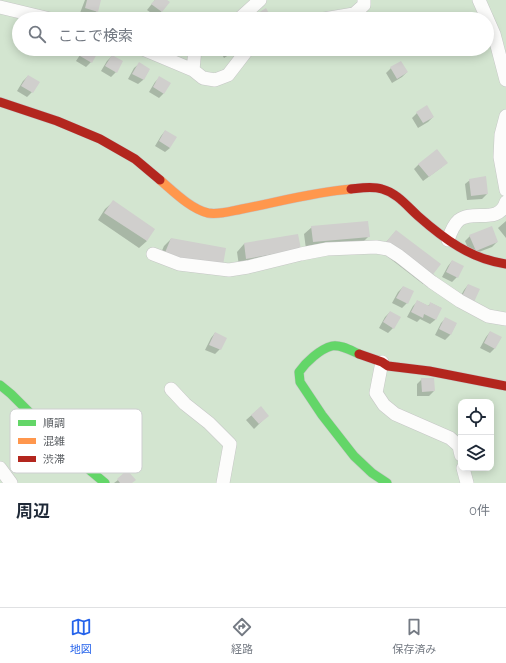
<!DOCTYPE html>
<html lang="ja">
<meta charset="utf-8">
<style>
:root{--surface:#fff;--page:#f2f2f3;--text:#1f2937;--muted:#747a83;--line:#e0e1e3;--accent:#2563eb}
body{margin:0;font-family:Raleway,"Noto Sans JP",sans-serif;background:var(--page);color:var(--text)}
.controls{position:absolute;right:12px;bottom:12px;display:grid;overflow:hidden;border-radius:8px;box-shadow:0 2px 10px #0003}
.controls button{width:36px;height:36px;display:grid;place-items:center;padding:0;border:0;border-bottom:1px solid var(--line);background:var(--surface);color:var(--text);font:20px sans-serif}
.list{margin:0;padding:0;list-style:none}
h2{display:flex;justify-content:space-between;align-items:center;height:52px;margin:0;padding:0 16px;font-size:17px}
h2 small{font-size:13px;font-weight:400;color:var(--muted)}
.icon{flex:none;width:22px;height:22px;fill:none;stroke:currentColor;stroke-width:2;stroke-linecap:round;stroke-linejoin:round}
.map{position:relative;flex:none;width:506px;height:483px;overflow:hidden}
.search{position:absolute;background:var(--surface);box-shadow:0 2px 10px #0003;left:12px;right:12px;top:12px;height:44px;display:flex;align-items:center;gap:10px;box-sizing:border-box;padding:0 14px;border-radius:22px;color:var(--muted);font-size:15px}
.sheet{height:124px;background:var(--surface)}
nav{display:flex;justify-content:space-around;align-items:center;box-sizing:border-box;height:56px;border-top:1px solid var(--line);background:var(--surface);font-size:11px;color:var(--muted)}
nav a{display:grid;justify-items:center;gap:2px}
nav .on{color:var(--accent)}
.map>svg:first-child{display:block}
.green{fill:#d3e5d0;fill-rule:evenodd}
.shadow{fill:#0003}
.building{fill:#d0cfcd}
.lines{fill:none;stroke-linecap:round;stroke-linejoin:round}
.street-casing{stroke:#c6c7c6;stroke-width:14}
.fast-casing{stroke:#c6c6c6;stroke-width:10}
.slow-casing{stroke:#c6c6c6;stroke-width:10}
.jam-casing{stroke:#c6c6c6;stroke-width:10}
.street{stroke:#fcfcfb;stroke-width:13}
.fast{stroke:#63d668;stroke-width:9}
.slow{stroke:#ff974d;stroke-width:9}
.jam{stroke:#b3261e;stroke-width:9}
.key{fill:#fff;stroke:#cecfd0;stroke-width:1}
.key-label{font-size:11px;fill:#5a5e62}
</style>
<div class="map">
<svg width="506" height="483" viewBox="0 0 506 483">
<rect width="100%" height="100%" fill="#eae8e4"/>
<path class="green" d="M0,0H506V483H0ZM19,19H487V49H19ZM461,402H491V468H461Z"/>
<path class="shadow" d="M85,0H100L97,11L92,16L80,13Z
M155,0H166L169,2L157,17L147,10Z
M266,10L271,19H252L255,16Z
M84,49H92L91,62L86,67L76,61Z
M219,49H238L224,58Z
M112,56L116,72L111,77L101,71L107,61Z
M139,64L149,70L143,80L138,84L128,79L134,68Z
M391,68L407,72L402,77L392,83L386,73Z
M28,76L32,92L27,97L17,91L23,81Z
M160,77L164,93L159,98L149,92L155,82Z
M417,113L433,117L428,122L418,128L412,118Z
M165,131L170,148L165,152L155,146L161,136Z
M419,164L442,167L423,181L414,169Z
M470,180L487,194L482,199L467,200L465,184Z
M113,202L147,241L139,248L98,220L105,209Z
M506,221V238L498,228Z
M312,227L369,236L361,244L306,249L304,234Z
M396,231L430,276L423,284L379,250Z
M297,235L292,256L239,266L237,252L244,244Z
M470,236L497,242L492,247L471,255L465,241Z
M171,239L225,249L157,262L164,246Z
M452,261L457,277L452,282L442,277L448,266Z
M468,285L478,290L458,301L464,290Z
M403,287L407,303L402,308L392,303L398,292Z
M418,301L428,306L431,303L441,308L435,320L430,324L420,319L417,322L407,317L413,306Z
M390,312L393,328L388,333L379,328L385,317Z
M446,318L456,324L450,335L445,340L435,335L441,323Z
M490,332L495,348L490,353L480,348L486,337Z
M215,333L220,349L215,354L205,350L211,338Z
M422,379L434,391L429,396H417V384Z
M261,407L263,420L254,429L246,420Z
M127,472L131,483H114L118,480Z"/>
<path class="building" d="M87,0H101L98,12L85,8Z
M155,0H167L170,2L162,12L151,4Z
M266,8L272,19H257L255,15Z
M85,49H94L98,52L92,63L80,56Z
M112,55L123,61L117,73L105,66Z
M401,61L408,72L397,79L390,67Z
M139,62L150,69L144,80L132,74Z
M28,75L40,82L33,93L21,86Z
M159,76L171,83L164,94L153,87Z
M427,105L434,117L423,123L416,112Z
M165,130L177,137L170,148L159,141Z
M437,149L448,163L429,177L418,164Z
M486,176L488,194L471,196L469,179Z
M113,200L155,229L147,241L104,213Z
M368,221L370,237L313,242L311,226Z
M492,226L498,242L476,251L469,235Z
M396,230L441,264L431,277L386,242Z
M298,234L301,249L246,259L244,243Z
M171,238L226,248L223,265L164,255Z
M452,260L464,266L458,278L446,272Z
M468,284L480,289L474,302L462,296Z
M403,286L414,291L408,304L396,298Z
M417,300L429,306L430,302L442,308L436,320L424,314L423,318L411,312Z
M390,311L401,317L394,329L383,322Z
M445,317L457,323L451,335L439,329Z
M490,331L502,337L495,349L484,343Z
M215,332L227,338L221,350L209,345Z
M421,378H434L435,391L422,392Z
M261,406L269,416L259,424L251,415Z
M127,470L136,480L132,483H120L117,479Z"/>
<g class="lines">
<defs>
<path id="street" d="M479,0L494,34L506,80
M0,7L50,19
M239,19L260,0
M324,19L354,14L364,5V0
M143,49L193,70L203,78L215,80L228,75L248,49
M193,70L195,49
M506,116L501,135L500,157L506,190
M448,240C450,234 453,225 459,220C473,209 499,225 506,202
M153,254L179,264L229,270L248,267L301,254L327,249L376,247L388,249L399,256L432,282L460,301L488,316L506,319
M382,362L376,393L384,405L395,414L450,438L459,446L461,455
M171,389L185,404L209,423L230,444L223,483
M0,468L11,483
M463,468L467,483"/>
<path id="fast" d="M359,354C352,351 340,344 332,346C320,349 306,362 299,372L300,382L322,415L354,456L372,473L387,483
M0,385L11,394L74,457L105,483"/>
<path id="slow" d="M160,180C174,192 191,209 208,213C219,215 231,211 242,209C278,202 314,192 351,189"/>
<path id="jam" d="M0,102L57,121L100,139L135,159L160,180
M351,189C361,188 372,186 382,189C397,193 407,206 418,216C444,239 471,259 506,264
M359,354L382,362L388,366L429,371L506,386"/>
</defs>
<use href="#street" class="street-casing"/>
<use href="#fast" class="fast-casing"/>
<use href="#slow" class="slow-casing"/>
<use href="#jam" class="jam-casing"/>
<use href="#street" class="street"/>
<use href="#fast" class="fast"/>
<use href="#slow" class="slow"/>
<use href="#jam" class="jam"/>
</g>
<rect x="10" y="409" width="132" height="64" rx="6" class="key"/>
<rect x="18" y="420" width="18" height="6" fill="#63d668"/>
<rect x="18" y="438" width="18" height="6" fill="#ff974d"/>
<rect x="18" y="456" width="18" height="6" fill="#b3261e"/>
<g class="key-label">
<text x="43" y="427">順調</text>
<text x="43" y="445">混雑</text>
<text x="43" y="463">渋滞</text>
</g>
</svg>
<div class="controls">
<button><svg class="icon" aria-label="locate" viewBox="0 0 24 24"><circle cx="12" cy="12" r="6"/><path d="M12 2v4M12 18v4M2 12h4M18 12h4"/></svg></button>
<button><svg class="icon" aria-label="layers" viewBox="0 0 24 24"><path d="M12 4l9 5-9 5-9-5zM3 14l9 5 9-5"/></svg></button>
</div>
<div class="search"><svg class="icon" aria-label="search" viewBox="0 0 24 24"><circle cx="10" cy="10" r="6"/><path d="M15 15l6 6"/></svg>ここで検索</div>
</div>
<section class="sheet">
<h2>周辺<small>0件</small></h2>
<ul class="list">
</ul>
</section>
<nav>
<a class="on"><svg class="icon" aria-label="map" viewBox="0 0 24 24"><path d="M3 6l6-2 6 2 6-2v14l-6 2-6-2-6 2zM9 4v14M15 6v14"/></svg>地図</a>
<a><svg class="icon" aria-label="directions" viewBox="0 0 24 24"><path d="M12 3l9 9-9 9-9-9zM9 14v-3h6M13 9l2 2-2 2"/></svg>経路</a>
<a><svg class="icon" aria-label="saved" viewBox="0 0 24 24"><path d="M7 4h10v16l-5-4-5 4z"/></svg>保存済み</a>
</nav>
